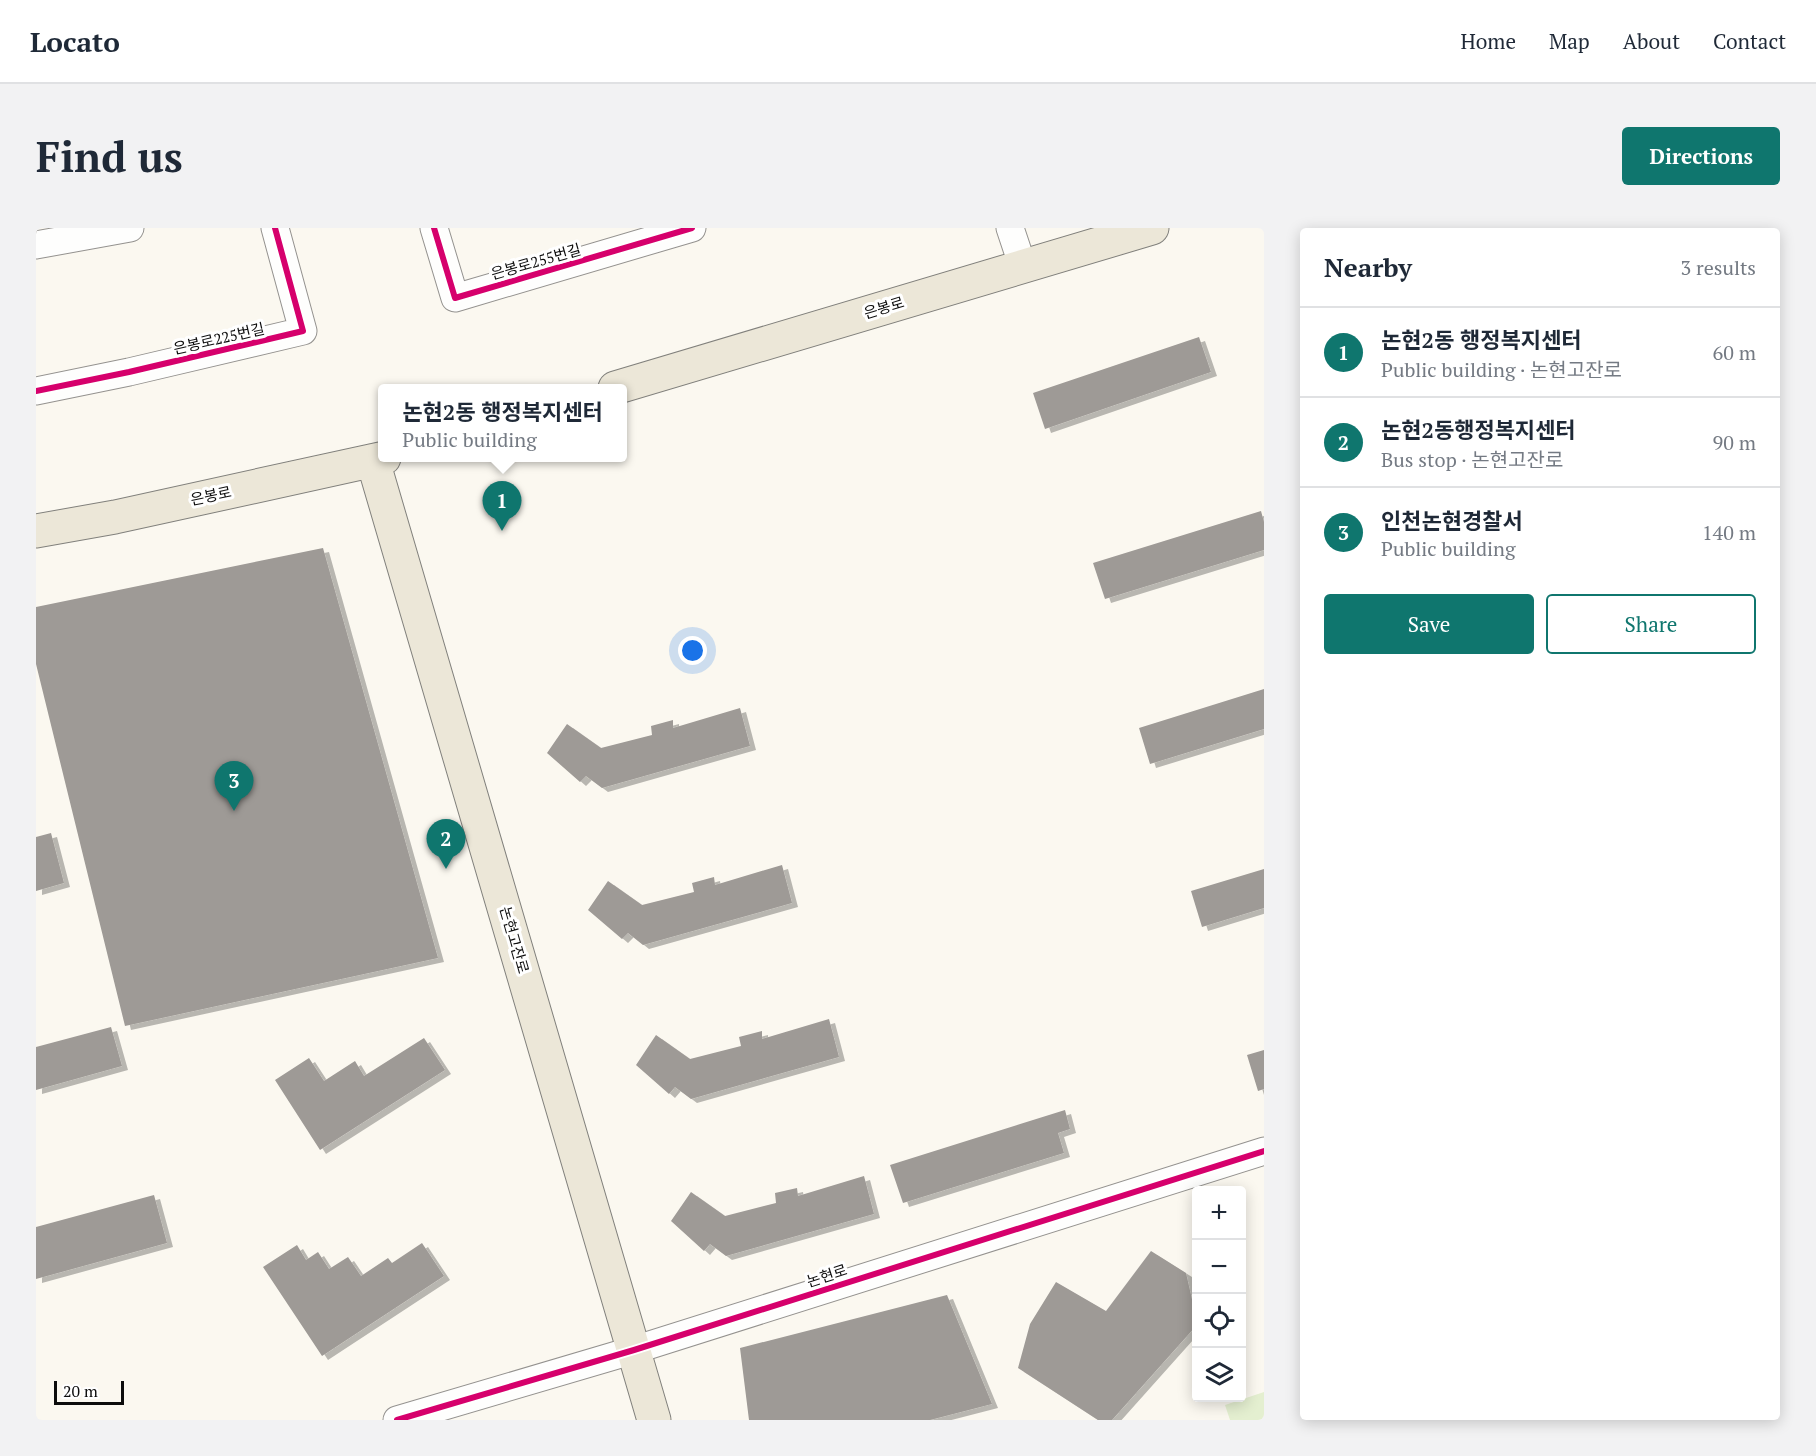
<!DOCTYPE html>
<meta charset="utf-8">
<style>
:root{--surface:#fff;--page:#f2f2f3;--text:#1f2937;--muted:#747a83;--line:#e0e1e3;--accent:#0f766e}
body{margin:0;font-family:"PT Serif","Noto Sans KR",serif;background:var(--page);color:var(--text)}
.controls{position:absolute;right:18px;bottom:18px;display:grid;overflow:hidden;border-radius:6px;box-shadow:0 3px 15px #0003}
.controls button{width:54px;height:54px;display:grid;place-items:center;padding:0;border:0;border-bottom:2px solid var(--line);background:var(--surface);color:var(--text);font:30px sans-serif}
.scale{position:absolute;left:18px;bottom:15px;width:70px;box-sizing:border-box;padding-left:6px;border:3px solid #0c0c0c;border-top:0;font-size:16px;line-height:21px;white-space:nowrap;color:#0c0c0c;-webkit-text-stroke:4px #fff;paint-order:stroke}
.you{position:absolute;left:657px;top:423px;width:21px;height:21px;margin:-15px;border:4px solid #fff;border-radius:50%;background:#1a73e8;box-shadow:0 0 0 9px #1a73e833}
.badge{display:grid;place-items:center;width:39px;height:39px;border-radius:50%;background:var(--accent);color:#fff;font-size:20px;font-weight:700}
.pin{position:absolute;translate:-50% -50px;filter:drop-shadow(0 2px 3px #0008)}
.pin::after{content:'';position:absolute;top:32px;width:21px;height:18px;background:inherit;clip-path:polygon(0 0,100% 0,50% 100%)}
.popup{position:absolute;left:342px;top:156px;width:249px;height:78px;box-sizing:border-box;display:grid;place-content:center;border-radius:6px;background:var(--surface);filter:drop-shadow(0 2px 4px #0005);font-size:20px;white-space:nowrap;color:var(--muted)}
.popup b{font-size:22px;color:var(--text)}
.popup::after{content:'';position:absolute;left:50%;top:100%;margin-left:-12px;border:12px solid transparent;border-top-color:var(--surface)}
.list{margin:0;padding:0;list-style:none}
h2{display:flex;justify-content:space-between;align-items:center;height:78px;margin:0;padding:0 24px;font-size:26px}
h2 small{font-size:20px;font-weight:400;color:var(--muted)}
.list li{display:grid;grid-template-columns:39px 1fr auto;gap:18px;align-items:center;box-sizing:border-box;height:90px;padding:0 24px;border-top:2px solid var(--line)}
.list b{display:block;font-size:22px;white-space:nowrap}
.list p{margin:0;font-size:20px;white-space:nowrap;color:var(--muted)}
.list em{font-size:20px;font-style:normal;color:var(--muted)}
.actions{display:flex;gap:12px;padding:18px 24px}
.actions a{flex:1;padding:14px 0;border:2px solid var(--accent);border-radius:6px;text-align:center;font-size:21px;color:var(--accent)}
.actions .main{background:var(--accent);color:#fff}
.icon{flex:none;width:33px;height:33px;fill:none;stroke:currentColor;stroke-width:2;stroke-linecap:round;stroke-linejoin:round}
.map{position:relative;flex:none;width:1228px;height:1192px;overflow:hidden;border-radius:6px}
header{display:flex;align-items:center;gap:36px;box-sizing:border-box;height:84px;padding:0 30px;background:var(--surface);border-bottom:2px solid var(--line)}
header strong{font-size:28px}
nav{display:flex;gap:33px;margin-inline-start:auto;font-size:21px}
.intro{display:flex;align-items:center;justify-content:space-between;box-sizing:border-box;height:144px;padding:0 36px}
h1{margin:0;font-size:42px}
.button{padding:15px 27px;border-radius:6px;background:var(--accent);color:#fff;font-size:21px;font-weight:700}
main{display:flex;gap:36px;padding:0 36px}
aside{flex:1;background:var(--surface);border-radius:6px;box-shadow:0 3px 15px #0003}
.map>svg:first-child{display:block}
.green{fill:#e4efd0}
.building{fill:#9e9a96;filter:url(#shadow)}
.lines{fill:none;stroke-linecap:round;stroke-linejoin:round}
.minor-casing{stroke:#94928f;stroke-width:29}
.major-casing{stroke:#81807c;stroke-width:35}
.minor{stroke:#fefefd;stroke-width:27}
.major{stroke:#ece7d8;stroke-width:33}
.cycleway-casing{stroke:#fff;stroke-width:10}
.cycleway{stroke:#d6006c;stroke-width:6}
.labels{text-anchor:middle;stroke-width:6;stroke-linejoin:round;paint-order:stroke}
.street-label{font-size:15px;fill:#0c0c0c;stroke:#fff}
</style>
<header>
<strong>Locato</strong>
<nav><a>Home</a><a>Map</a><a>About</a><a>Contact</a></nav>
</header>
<div class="intro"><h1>Find us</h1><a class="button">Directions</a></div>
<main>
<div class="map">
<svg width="1228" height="1192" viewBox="0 0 1228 1192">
<defs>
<filter id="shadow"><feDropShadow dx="6" dy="4" stdDeviation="0" flood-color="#0004"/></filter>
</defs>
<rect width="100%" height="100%" fill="#fbf8f0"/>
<path class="green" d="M1228,1164V1192H1194L1189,1177Z"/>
<path class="building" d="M1163,109L1175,144L1009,201L997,165Z
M1225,283L1228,294V322L1069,371L1057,335Z
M287,320L402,730L89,798L0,436V379Z
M1228,461V501L1114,536L1103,500Z
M704,480L714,518L566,560L550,548L544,554L511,525L531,496L565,520L616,507L615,498L637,492V500Z
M15,605L28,655L0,663V609Z
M746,637L756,675L607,717L592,705L586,711L552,682L572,653L606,677L658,664L656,655L678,649L679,657Z
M1228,641V680L1166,699L1155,663Z
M793,791L803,829L655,871L639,859L633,866L600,837L620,807L654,831L705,818L703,809L726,803V811Z
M75,799L86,838L0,862V819Z
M388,810L409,842L284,922L239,852L273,830L288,853L319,833L328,848Z
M1228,822V861L1222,863L1211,827Z
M1029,882L1034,901L1022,905L1028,925L867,975L854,937Z
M828,948L838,986L690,1028L674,1016L668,1023L635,993L655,964L689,988L740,975L739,965L761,960L762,968Z
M118,967L131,1015L0,1051V999Z
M386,1015L408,1048L286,1128L227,1039L261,1017L270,1032L282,1024L293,1041L312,1029L325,1048L352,1030L356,1035Z
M1115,1023L1150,1045L1160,1089V1098L1076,1192H1062L982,1140L994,1096L1020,1054L1070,1083Z
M911,1067L956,1176L894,1192H713L704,1120Z"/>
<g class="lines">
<defs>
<path id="minor" d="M398,0L419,70L656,0
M974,0L987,39
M0,17L94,0
M0,163L93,144L267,103L239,0
M361,1192L598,1122L1228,923"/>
<path id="major" d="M579,160L1116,0
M337,233L618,1192
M0,303L79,289L348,230"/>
</defs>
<use href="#minor" class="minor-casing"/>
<use href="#major" class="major-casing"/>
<use href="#minor" class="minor"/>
<use href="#major" class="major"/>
<defs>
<path id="cycleway" d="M398,0L419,70L656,0
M0,163L93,144L267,103L239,0
M361,1192L598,1122L1228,923"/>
</defs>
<use href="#cycleway" class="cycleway-casing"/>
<use href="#cycleway" class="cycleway"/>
</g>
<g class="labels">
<g class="street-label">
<text transform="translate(500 34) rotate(-16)" y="5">은봉로255번길</text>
<text transform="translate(848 80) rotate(-17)" y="5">은봉로</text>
<text transform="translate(183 111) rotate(-13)" y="5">은봉로225번길</text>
<text transform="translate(175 268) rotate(-12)" y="5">은봉로</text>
<text transform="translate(478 712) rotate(74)" y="5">논현고잔로</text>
<text transform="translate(791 1048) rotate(-18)" y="5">논현로</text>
</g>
</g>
</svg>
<div class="controls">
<button>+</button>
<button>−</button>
<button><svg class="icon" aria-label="locate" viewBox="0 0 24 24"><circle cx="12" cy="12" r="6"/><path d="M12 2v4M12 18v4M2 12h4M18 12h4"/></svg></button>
<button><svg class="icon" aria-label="layers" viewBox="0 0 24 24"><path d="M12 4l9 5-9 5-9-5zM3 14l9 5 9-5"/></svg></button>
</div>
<div class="scale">20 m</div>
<div class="you"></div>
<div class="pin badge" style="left:466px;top:303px">1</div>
<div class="popup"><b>논현2동 행정복지센터</b>Public building</div>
<div class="pin badge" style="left:410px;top:641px">2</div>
<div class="pin badge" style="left:198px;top:583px">3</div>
</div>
<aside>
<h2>Nearby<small>3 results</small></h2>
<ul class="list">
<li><span class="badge">1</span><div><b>논현2동 행정복지센터</b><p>Public building · 논현고잔로</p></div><em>60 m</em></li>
<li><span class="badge">2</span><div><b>논현2동행정복지센터</b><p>Bus stop · 논현고잔로</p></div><em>90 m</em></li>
<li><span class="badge">3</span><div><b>인천논현경찰서</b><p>Public building</p></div><em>140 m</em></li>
</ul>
<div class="actions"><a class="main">Save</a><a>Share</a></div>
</aside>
</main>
